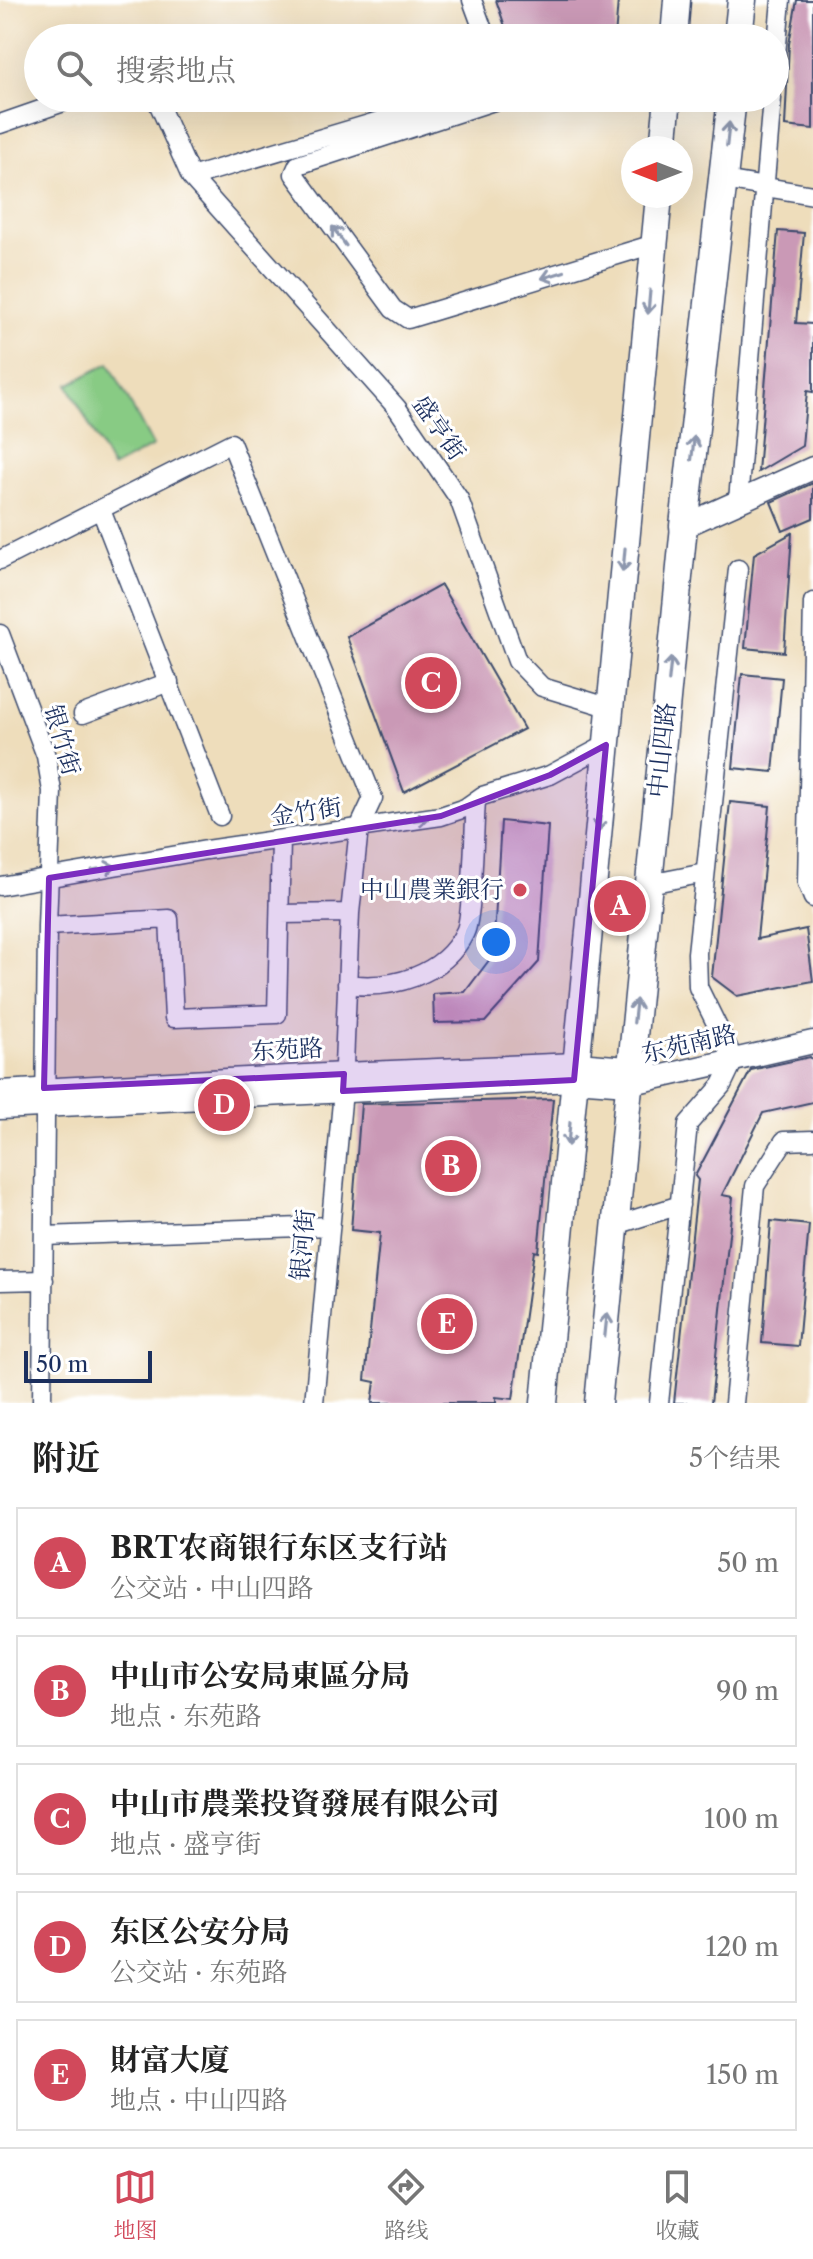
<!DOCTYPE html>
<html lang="zh">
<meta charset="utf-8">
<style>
:root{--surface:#fff;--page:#f6f6f6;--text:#222;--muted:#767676;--line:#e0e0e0;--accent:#d1495b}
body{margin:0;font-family:"Libre Caslon Text","Noto Serif SC",serif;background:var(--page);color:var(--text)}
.compass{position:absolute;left:621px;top:136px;width:72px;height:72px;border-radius:50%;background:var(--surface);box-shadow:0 8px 32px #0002;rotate:270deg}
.scale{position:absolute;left:24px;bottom:20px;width:128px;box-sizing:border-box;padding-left:8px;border:4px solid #1b2f5e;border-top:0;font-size:22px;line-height:28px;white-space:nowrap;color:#1b2f5e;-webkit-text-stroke:6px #fff;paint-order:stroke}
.you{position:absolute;left:496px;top:942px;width:28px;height:28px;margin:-20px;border:6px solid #fff;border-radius:50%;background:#1a73e8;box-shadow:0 0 0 12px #1a73e833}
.badge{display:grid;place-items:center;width:52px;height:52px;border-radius:50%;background:var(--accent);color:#fff;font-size:26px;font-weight:700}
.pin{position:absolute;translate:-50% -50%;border:4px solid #fff;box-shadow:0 2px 8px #0006}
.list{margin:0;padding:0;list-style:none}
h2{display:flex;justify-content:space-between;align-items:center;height:104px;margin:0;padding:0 32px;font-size:34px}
h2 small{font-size:26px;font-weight:400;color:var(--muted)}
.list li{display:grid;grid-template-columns:52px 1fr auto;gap:24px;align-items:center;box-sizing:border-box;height:112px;margin:0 16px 16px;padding:0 16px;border:2px solid var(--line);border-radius:0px}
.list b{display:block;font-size:30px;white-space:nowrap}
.list p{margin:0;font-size:26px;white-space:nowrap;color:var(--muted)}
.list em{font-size:26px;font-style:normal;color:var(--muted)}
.icon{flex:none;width:44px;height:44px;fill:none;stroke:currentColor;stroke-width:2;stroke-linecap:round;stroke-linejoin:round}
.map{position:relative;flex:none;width:813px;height:1403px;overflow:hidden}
.search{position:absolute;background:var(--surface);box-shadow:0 8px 32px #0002;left:24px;right:24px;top:24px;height:88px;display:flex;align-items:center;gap:20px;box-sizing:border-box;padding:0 28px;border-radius:44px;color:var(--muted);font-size:30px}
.sheet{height:744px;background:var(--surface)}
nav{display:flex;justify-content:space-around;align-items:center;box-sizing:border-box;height:112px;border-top:2px solid var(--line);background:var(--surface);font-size:22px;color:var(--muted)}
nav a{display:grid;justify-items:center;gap:4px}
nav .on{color:var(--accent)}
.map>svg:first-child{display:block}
.green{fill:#88cb84;stroke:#527d71;stroke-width:2}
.building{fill:#ca99b6}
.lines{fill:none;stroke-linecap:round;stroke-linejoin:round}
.minor-casing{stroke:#3b496c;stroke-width:21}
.tertiary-casing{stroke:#3b496c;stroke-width:25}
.secondary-casing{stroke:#3b496c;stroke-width:29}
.primary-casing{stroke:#3b496c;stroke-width:31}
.minor{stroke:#fff;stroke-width:18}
.tertiary{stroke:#fff;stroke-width:22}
.secondary{stroke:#fff;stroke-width:26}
.primary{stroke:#fff;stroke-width:28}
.oneway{stroke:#8d97ae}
.marked{fill:#7b2cbf;fill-opacity:0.2;stroke:#7b2cbf;stroke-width:6;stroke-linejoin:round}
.poi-dot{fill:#d1495b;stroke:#fff;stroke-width:3}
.labels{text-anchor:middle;stroke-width:6;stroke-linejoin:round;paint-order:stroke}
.street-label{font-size:24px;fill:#1b2f5e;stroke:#fff}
.poi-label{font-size:24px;fill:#1b2f5e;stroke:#fff;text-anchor:end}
</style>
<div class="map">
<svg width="813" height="1403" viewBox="0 0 813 1403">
<rect width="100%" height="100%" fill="#fff"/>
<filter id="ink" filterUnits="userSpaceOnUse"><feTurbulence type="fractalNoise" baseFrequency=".0125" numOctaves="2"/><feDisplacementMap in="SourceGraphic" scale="16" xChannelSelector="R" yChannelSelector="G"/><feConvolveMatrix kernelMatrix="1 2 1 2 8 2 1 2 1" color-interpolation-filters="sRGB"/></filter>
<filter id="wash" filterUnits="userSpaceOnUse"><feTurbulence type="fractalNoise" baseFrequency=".006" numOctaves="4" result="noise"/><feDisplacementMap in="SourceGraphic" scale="32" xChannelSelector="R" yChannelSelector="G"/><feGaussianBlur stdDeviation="1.8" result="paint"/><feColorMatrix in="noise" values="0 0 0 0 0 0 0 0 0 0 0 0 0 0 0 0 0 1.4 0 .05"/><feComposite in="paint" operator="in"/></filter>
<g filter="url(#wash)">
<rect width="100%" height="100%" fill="#edb"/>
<path class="green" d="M109,363L153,446L112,468L68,385Z"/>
<g id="blocks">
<path class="building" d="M496,0H618L615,38H509Z
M797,0H813V129L785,126L789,44Z
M778,231L804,233L796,323L813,324V392L807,391L802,446L758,472Z
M813,483V518L783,531L771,502Z
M792,533L784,652L745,648L754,554Z
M441,585L524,729L404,792L347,637Z
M742,674L782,678L773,772L733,768Z
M730,802L770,806L757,939L806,929L813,981L737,996L712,977Z
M501,821L548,826L539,962L485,1022L434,1023L433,994L465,992L493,955Z
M810,1057L813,1060V1102L763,1113L722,1195L733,1197L711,1403H674L698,1180L695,1176L751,1070Z
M553,1099L538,1252L534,1251L513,1399L496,1397V1403H372L375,1382L365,1380L380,1233L351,1230L361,1104Z
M771,1221L809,1225L798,1346L762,1343Z"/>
</g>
</g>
<g filter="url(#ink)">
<use href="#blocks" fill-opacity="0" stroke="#3b496c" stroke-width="2"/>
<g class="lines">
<defs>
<path id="minor" d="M472,0L486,38
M775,66L781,0
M156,98L191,177L397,408L459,499L517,661L542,687L611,708
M503,98L298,165L294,174L393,309L408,319L654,244
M0,124L75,98
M191,177L457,98
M724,180L813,195
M738,501L772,98
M101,510L220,816
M0,560L231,443L373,798L359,828L350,913L343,1091L314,1403
M813,602L807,883L813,898
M0,634L46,756L52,791L47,926L42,1403
M83,714L169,682
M649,884L705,873
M0,886L206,850L441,816L465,808L482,796L550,775L606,745
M280,914L350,913
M47,926L169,919L174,1018L277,1014L281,840
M347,984C391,990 444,976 465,932C473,917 474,825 476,801
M616,1225L680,1205
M44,1236L329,1226
M0,1281L44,1280
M659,1403L688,1124L722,1085L734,1060L698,987L697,953L738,569
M734,1403L755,1186L784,1141L813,1140"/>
<path id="tertiary" d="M684,526L813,468
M0,1092L344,1074L577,1064L628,1068L647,1064
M0,1108L574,1080L628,1084L813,1042"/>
<path id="secondary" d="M674,38L677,0
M663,148L668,98
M544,1403L659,196
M598,1403L684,526"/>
<path id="primary" d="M738,38L742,0
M684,526L732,98"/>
</defs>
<use href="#minor" class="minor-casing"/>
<use href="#tertiary" class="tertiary-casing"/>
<use href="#secondary" class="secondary-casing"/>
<use href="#primary" class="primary-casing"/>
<use href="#minor" class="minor"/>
<use href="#tertiary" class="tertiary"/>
<use href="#secondary" class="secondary"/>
<use href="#primary" class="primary"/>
</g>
<defs><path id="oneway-shaft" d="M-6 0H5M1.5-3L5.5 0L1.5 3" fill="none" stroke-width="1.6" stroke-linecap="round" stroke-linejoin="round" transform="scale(2)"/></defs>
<g class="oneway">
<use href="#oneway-shaft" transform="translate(728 134) rotate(-84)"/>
<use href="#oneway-shaft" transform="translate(339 236) rotate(-126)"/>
<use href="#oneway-shaft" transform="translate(553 275) rotate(163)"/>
<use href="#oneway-shaft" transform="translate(649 302) rotate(95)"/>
<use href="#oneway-shaft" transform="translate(693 448) rotate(-83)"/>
<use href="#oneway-shaft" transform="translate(624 560) rotate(95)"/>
<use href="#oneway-shaft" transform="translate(670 669) rotate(-84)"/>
<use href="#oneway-shaft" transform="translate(600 819) rotate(95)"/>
<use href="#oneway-shaft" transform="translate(417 820) rotate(-8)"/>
<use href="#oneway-shaft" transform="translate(104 868) rotate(-10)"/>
<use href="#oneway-shaft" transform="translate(635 1011) rotate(-84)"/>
<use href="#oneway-shaft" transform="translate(569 1134) rotate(95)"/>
<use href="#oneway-shaft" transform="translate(606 1325) rotate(-84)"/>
</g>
</g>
<path class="marked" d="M606,745L574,1080L343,1091L344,1074L44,1088L49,878L441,816L550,775Z"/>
<circle class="poi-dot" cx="520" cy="890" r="8"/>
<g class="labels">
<g class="street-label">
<text transform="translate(439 428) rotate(55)" y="8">盛亨街</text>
<text transform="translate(62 740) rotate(74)" y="8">银竹街</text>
<text transform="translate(662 750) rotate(-84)" y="8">中山四路</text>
<text transform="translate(306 812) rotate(-8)" y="8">金竹街</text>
<text transform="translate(689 1044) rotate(-13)" y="8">东苑南路</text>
<text transform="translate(287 1050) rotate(-3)" y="8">东苑路</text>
<text transform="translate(303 1245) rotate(-85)" y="8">银河街</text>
</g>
<g class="poi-label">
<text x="504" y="898">中山農業銀行</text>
</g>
</g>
</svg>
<svg class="compass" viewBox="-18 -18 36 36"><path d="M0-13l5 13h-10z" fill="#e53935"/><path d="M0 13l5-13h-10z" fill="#767676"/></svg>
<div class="scale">50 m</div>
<div class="you"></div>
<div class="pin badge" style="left:620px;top:906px">A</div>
<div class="pin badge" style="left:451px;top:1166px">B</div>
<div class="pin badge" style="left:431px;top:683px">C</div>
<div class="pin badge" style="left:224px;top:1105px">D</div>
<div class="pin badge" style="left:447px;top:1324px">E</div>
<div class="search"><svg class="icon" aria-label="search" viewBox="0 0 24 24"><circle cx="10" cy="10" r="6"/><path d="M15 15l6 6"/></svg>搜索地点</div>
</div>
<section class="sheet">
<h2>附近<small>5个结果</small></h2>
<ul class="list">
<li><span class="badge">A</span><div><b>BRT农商银行东区支行站</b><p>公交站 · 中山四路</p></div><em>50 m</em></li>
<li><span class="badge">B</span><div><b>中山市公安局東區分局</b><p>地点 · 东苑路</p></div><em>90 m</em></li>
<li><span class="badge">C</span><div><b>中山市農業投資發展有限公司</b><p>地点 · 盛亨街</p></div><em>100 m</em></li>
<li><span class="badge">D</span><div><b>东区公安分局</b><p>公交站 · 东苑路</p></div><em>120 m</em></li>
<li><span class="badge">E</span><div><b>財富大廈</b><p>地点 · 中山四路</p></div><em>150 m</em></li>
</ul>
</section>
<nav>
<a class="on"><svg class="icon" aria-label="map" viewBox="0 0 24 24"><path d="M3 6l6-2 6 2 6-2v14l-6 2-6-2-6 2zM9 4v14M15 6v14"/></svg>地图</a>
<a><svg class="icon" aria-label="directions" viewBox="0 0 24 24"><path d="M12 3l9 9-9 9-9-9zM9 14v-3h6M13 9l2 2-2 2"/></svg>路线</a>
<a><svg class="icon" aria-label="saved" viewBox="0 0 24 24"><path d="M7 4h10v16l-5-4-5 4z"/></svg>收藏</a>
</nav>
